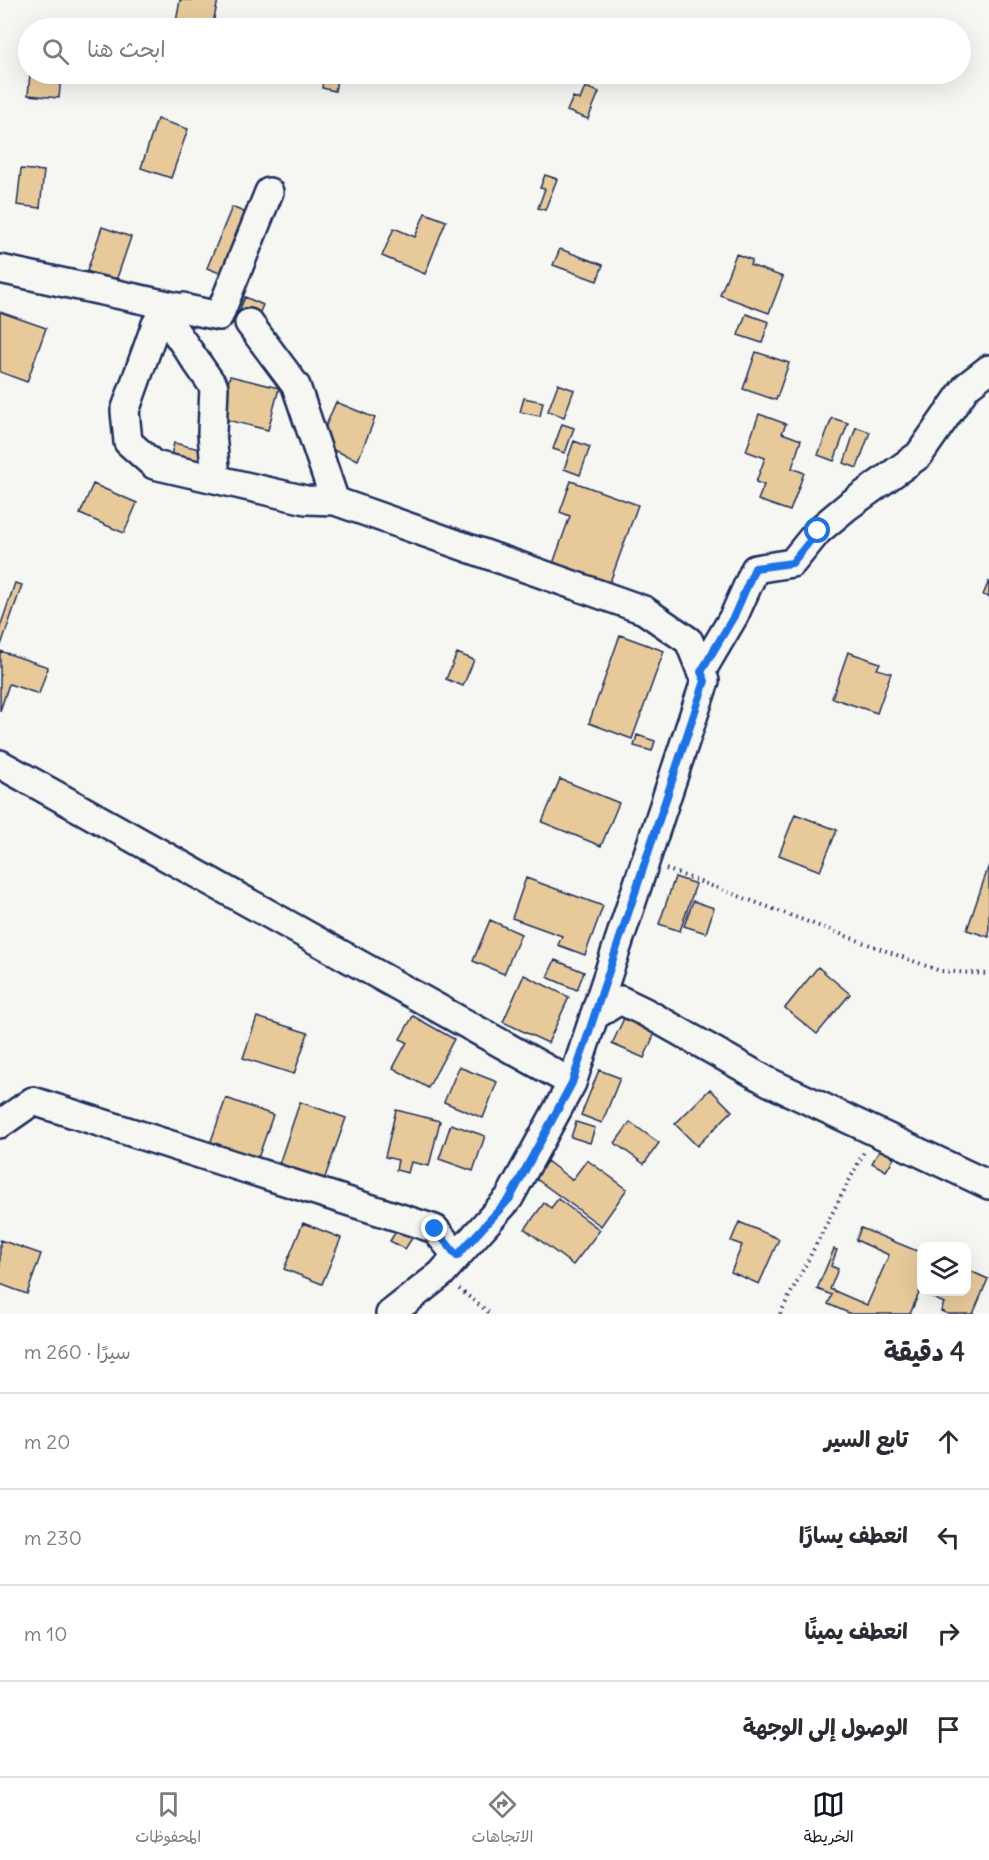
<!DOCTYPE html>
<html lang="ar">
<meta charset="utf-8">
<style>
:root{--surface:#fff;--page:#f2f2f3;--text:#2b2b33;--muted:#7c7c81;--line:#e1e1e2;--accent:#111827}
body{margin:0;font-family:Delius,"Playpen Sans Arabic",sans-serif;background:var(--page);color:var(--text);direction:rtl}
.controls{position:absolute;right:18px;bottom:18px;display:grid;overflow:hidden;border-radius:12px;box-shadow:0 6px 24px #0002}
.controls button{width:54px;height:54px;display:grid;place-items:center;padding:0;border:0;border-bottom:2px solid var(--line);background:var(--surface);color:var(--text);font:30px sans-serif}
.stop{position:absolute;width:18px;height:18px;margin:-14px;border:4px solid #1a73e8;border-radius:50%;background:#fff}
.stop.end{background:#1a73e8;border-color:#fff;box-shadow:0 2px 6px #0008}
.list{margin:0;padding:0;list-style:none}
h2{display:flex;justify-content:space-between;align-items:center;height:78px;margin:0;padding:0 24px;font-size:26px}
h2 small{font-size:20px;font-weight:400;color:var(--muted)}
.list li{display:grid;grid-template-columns:39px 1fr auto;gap:18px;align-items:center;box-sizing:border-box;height:96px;padding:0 24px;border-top:2px solid var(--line)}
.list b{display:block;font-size:22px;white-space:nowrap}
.list em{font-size:20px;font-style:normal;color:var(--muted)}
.icon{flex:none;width:33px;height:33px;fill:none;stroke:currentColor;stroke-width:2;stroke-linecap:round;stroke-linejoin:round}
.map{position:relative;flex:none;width:989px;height:1314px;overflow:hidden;direction:ltr}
.search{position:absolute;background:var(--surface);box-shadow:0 6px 24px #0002;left:18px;right:18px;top:18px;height:66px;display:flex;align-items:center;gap:15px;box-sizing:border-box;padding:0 21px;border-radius:33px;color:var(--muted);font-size:22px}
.sheet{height:462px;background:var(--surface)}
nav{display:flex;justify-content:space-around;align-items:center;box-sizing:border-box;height:84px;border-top:2px solid var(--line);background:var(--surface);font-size:16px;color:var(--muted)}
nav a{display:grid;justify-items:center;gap:3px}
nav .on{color:var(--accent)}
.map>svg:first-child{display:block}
.building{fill:#e7c99a;stroke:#1b2f5e;stroke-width:1.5}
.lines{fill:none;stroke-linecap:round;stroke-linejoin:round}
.minor-casing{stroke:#1b2f5e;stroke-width:32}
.path{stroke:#1b2f5e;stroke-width:4;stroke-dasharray:1.5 4.5;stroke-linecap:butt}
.minor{stroke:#f6f6f2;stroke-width:27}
.route{stroke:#1a73e8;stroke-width:8}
</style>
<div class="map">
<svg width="989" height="1314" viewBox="0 0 989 1314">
<rect width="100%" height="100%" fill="#f6f6f2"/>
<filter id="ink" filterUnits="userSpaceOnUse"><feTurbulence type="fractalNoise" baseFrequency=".0167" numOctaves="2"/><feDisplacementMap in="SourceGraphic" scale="12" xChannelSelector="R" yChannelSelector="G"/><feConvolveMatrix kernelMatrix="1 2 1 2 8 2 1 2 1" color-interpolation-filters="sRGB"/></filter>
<g filter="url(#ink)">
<path class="building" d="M180,0H218L212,28H161L163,20L176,22Z
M30,74L61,77L59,98L28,95Z
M315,74H338L335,91L322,88L323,81L314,80Z
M585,87L599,92L588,119L567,111L573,97L580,100Z
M157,119L188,129L171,178L141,168Z
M21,169L44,171L40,208L17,205Z
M545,175L557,179L545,210L538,208L545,189L540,188Z
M232,207L255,217L230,277L207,268Z
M425,213L446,221L425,274L382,256L394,228L415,237Z
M102,227L131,237L116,281L87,271Z
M560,249L603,265L597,281L553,265Z
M736,254L752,260L750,265L783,277L769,313L720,295Z
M245,297L263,305L256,321L238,314Z
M0,312L46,328L27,382L0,372Z
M746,314L769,322L762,343L738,335Z
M756,352L789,363L776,400L743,389Z
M230,376L279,388L268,430L219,418Z
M558,384L574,390L564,417L548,411Z
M524,398L543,402L540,416L520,412Z
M336,402L375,418L358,460L318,444Z
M759,414L786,424L782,433L801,440L792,468L804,473L790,511L758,500L764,485L756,482L765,458L746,451Z
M832,418L848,423L834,461L818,455Z
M562,424L574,428L565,453L553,449Z
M856,427L870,432L857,468L844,463Z
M574,441L590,447L580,475L564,469Z
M174,443L208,451L204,466L170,459Z
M571,481L638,505L606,593L550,572L570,516L560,512Z
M93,484L137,503L124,533L80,514Z
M989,581V597L983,595Z
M15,583L22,585L0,648V627Z
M620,635L664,651L632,739L589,723Z
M0,651L48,667L39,694L9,684L0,711Z
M848,652L880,663L877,669L891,673L877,713L832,698Z
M457,653L474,660L463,686L446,679Z
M637,735L655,741L652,751L634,746Z
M560,779L619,803L601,846L542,822Z
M795,814L837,830L820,871L779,855Z
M989,865V937L967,930Z
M675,877L696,884L680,931L659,924Z
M526,878L603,906L585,955L558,945L562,936L512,918Z
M693,901L714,908L706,933L684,926Z
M490,920L521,934L504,974L473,961Z
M555,960L584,972L577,990L547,977Z
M818,967L850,994L817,1034L785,1008Z
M524,975L569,997L548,1043L503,1022Z
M626,1014L657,1028L644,1058L612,1044Z
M413,1016L454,1039L428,1088L393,1068L407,1042L400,1039Z
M257,1017L308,1033L294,1074L243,1058Z
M459,1067L497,1082L483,1118L444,1102Z
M599,1070L620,1078L602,1123L581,1115Z
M710,1089L732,1111L697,1146L675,1124Z
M226,1098L273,1115L257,1161L210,1144Z
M300,1102L346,1118L324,1180L279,1164Z
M396,1110L440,1121L429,1166L411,1162L408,1173L396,1170L398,1160L385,1157Z
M576,1122L595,1128L590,1143L571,1137Z
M630,1122L659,1143L644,1164L615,1143Z
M451,1124L485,1136L473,1171L439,1159Z
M882,1146L896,1155L886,1171L872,1163Z
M587,1160L627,1189L601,1226L535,1178L547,1161L572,1180Z
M558,1199L600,1230L573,1265L525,1229L544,1203L551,1208Z
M739,1222L779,1239L759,1284L731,1272L742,1245L731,1241Z
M303,1223L341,1238L322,1284L284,1269Z
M401,1223L416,1232L405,1249L390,1241Z
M861,1228L922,1253V1286L910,1314H851L828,1304L832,1295L817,1289L834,1249L837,1250L831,1266L838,1269L830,1289L867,1305L889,1255L856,1240Z
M0,1240L41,1254L27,1294L0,1284Z
M966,1269L988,1279L973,1314H948L941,1311L944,1303L931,1297L934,1292H966Z"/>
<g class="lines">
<defs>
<path id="minor" d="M0,269L219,316L269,192
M183,307L156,324L125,411L128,442L154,465L306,500L335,501L644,610L689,641L705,681L572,1083L509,1198L441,1274L390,1314
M166,318L214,387L212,433L216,479
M249,323L296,386L335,501
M701,672L734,616L755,569L792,563L818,531L848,506L919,455L967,386L989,369
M0,764L572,1083
M594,1016L620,1000L645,1012L769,1082L989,1185
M0,1124L33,1101L435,1229L457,1256"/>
</defs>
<use href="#minor" class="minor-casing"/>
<path class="path" d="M666,869L940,971L989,974
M459,1289L491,1314
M780,1314L864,1152"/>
<use href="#minor" class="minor"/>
</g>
</g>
<g class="lines" filter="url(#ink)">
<path class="route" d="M435,1229L457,1256L510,1198L572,1083L705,681L701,672L734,616L755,568L792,563L818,531"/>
</g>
</svg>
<div class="controls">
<button><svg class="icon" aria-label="layers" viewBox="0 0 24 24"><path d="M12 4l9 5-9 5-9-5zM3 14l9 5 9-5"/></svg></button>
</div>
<div class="stop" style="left:818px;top:531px"></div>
<div class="stop end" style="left:435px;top:1229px"></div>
<div class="search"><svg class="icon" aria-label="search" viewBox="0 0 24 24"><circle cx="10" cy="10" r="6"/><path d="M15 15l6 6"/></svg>ابحث هنا</div>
</div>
<section class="sheet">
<h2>4 دقيقة<small>سيرًا · 260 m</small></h2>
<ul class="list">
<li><svg class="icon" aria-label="ahead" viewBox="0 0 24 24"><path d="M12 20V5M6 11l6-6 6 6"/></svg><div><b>تابع السير</b></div><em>20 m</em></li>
<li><svg class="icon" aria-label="left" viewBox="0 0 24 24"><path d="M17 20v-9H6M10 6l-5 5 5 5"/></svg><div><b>انعطف يسارًا</b></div><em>230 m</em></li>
<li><svg class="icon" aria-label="right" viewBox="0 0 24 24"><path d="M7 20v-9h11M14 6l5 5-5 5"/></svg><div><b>انعطف يمينًا</b></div><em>10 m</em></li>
<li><svg class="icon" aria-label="arrive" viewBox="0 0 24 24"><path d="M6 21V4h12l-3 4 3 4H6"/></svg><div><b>الوصول إلى الوجهة</b></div></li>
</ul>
</section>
<nav>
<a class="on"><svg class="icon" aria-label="map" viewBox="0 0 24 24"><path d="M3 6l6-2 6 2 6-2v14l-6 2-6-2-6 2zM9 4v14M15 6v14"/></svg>الخريطة</a>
<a><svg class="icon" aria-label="directions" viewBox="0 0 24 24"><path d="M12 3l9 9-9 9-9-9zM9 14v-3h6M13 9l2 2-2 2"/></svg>الاتجاهات</a>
<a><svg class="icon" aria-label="saved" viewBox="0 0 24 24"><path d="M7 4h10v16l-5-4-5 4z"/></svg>المحفوظات</a>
</nav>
